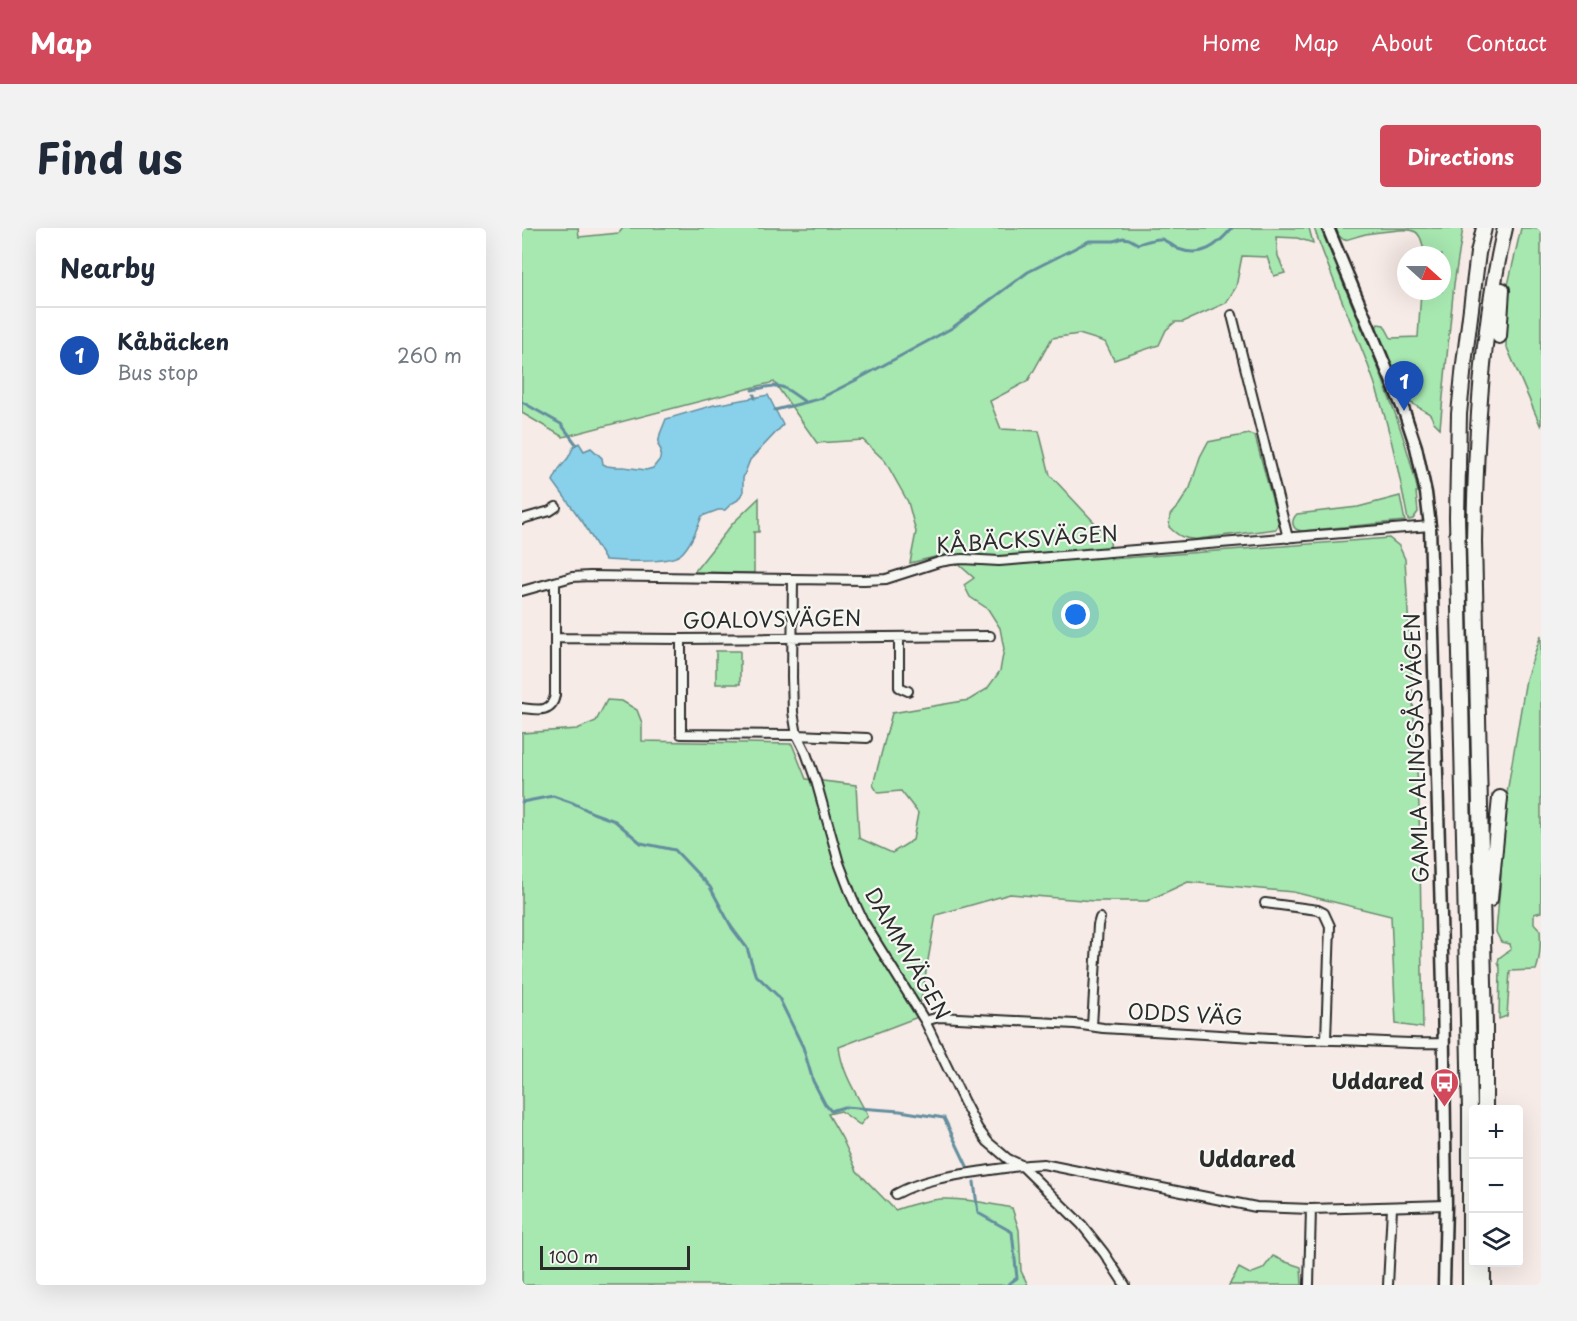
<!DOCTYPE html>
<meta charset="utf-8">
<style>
:root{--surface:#fff;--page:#f2f2f3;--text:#1f2937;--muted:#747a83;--line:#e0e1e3;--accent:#d1495b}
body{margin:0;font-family:"Playpen Sans",sans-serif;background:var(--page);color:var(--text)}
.controls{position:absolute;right:18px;bottom:18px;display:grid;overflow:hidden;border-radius:6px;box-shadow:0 6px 24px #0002}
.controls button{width:54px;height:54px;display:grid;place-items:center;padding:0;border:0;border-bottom:2px solid var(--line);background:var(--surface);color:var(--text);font:30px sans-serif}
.compass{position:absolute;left:875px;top:18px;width:54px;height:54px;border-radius:50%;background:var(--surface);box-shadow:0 6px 24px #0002;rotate:111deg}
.scale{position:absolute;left:18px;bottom:15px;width:150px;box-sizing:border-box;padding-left:6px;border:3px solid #2b2b2b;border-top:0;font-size:16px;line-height:21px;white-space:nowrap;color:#2b2b2b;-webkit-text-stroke:4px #f6f6f2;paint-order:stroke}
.you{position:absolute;left:554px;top:387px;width:21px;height:21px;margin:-15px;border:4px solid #fff;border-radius:50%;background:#1a73e8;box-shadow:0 0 0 9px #1a73e833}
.badge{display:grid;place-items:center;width:39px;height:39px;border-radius:50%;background:var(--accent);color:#fff;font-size:20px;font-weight:700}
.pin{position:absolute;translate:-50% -50px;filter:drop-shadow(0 2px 3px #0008)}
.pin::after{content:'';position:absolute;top:32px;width:21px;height:18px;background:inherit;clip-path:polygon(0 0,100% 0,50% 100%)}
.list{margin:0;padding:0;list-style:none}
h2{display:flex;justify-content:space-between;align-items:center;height:78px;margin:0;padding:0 24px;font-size:26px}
h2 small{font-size:20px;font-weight:400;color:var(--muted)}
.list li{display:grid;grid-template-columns:39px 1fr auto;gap:18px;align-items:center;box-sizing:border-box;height:96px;padding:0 24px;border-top:2px solid var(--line)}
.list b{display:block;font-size:22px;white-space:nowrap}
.list p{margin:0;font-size:20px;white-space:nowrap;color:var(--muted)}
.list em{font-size:20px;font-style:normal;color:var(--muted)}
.icon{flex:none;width:33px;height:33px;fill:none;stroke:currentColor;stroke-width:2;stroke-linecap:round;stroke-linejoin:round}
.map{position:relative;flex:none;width:1019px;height:1057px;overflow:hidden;border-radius:6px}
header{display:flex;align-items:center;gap:36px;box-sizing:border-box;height:84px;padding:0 30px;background:var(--accent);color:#fff}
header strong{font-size:28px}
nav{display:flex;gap:33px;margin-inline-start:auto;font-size:21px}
.intro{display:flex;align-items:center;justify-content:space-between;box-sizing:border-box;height:144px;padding:0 36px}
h1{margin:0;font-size:42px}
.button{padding:15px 27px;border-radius:6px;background:var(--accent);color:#fff;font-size:21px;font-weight:700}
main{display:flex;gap:36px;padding:0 36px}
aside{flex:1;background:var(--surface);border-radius:6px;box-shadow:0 6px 24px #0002}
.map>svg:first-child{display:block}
.green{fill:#a7e7b0;stroke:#69896e;stroke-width:1.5}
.water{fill:#89d0ea;stroke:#638e9e;stroke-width:1.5}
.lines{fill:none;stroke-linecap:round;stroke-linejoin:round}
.stream{stroke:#638e9e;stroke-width:3}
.street-casing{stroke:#2b2b2b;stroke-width:12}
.secondary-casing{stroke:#2b2b2b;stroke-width:15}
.highway-casing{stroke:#2b2b2b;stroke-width:18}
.street{stroke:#f6f6f2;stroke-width:8}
.secondary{stroke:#f6f6f2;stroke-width:10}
.highway{stroke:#f6f6f2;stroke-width:14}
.labels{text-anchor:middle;stroke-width:4.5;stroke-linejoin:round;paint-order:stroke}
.street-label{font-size:21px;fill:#2b2b2b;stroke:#f6f6f2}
.poi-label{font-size:21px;font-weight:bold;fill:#2b2b2b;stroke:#f6f6f2;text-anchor:end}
.neighbourhood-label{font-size:22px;font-weight:bold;fill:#2b2b2b;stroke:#f6f6f2}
</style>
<header>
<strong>Map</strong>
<nav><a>Home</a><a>Map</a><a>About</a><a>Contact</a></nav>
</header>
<div class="intro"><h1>Find us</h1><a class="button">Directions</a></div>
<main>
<aside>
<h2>Nearby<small></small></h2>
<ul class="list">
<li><span class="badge" style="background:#1a4fb4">1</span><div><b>Kåbäcken</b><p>Bus stop</p></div><em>260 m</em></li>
</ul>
</aside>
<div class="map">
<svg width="1019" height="1057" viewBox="0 0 1019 1057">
<rect width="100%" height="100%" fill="#f7ebe7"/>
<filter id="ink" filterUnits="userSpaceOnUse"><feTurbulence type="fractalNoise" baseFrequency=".0167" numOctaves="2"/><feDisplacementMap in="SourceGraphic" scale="12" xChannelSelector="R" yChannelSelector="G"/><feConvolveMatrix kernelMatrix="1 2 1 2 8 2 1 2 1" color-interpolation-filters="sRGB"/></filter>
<g filter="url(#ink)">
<path class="green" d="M0,0H56L57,9L97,5L101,0H787L791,15L775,10L754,9L756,28L763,45L752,48L745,29L720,28L714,59L704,75L661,94H653L644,102L637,117L592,132L583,114L557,106L530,110L506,153L468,173L479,201L517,203L528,247L588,311L589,331L867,310L877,318L883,331L897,578L901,800L874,796L869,688L771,664L666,654L625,673H572L488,666L414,687L396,789L317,819C320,845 334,865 346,888L338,897L319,883L306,886L320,910L335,943L373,982C388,977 403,972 419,971C443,970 467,976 490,980L497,1002L499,1043L506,1057H0V505L55,501L74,493L85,472L100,473L115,482L120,495V513L270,516L284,551L334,557L337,610L370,625L391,612L396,585L379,563L356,565L351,557L370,485L447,472L465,461L478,443L482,421L478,400L466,381L448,369L442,357L452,350L425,326L388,335L394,304L386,274L363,233L341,212L295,215L252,154L41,209L0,185Z
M792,0H799C814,39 830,77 846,115C866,163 885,213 896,264H894L896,284L891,291L886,292C876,239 865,187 846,137C828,91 808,46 792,0Z
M814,0H941L932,56L918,200L912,194L908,186L889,175L870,140L854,100L856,96L862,97L869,110L896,109L899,63H920V27H902C900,0 892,0 868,3C859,4 849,4 840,7C833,9 828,11 822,12L817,8Z
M999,0H1019V199L984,117L986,57Z
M727,206L733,208L757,297L754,301L676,311C663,312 656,308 647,299L648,287L657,277L668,260L678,229L686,214Z
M878,268L883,293L780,303C770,302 768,293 775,286L836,279Z
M237,270V304H232V345L172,344L211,295Z
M1019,407V684L1012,686V695C1013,697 1017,700 1018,702C1019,713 1018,732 1014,742L988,743L985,788L977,791L978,740L976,735L977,730L989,721L988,716L979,714L974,704L979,648L981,589L1004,451Z
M194,423H218V456H194Z
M751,1028L764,1034L779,1039L780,1057H707L717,1040L728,1046L741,1041Z"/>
<path class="water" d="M246,167L261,197L228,232L221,250V264L216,272L209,276L203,282H196L180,288C175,300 169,317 159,326C148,336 98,333 83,332L62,296L31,253L37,241L46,230L52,218L57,215L62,223L69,220L80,230L81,236L85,238L93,239H102L124,242L131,240L138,231L139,222L136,217L138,206L144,191L192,177Z"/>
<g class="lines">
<path class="stream" d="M230,162C260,155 258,156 283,174
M232,167L233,170
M0,174L39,196L54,216
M253,182L297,171L336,151L430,100L506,44L567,13H592L601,10L607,11L616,16C624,14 632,10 639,11C646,13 650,18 656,21C680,30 695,18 710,0
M0,574L31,568L51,575L71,585L93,593L119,615L153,622L188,659L210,700L225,720L233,746L256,768L281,819L291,853L303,876L309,883L322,879L378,883L422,890L445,938
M452,954L456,985L490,1004L495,1050L485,1057"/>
<defs>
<path id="street" d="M710,87L766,310
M0,291L28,283L34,279
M271,351L270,449L271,484L275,507L284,525L294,553L317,635L330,669L341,693L403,793L442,874L456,901L466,914L486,931L499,937L560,997L582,1025L603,1057
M0,363L50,349L68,348L342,352L364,351L417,334L429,332L441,331L477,333L908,298
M377,409V459L386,463
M33,410L159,411L468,408
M159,411V506L275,507L345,510
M0,480C16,482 30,485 33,467V354
M743,675L796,682L802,685L808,698L804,811
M403,793L417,789L553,796L581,800L784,812C830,810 875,817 921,815
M570,798L576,697L578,690
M374,966C400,952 426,948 455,944C477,941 498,937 521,936L734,979L789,981L924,977
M787,1057L789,981
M866,1057L870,980"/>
<path id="secondary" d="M806,0L882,183L894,219L904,265L908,298L921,759L924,977L922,1057"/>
<path id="highway" d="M977,108L980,62
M968,671L978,570
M963,882V799L952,313C954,208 959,102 983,0
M948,1057V882L935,289L937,186L942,136L956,25L962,0
M961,1057V1034"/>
</defs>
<use href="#street" class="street-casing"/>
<use href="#secondary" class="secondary-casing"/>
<use href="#highway" class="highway-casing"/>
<use href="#street" class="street"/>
<use href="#secondary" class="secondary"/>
<use href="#highway" class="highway"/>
</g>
</g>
<defs>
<symbol id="bus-pin" viewBox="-11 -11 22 30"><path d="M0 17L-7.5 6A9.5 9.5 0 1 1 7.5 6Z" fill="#d1495b" stroke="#f6f6f2"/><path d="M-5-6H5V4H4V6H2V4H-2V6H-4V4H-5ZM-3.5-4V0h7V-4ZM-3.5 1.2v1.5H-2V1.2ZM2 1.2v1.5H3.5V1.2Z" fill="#fff"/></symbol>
</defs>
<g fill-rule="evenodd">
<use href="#bus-pin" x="906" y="838" width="33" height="45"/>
</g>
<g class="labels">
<g class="street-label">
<text transform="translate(505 312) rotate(-4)" y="7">KÅBÄCKSVÄGEN</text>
<text transform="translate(250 392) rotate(-1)" y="7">GOALOVSVÄGEN</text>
<text transform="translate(895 520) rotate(-92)" y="7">GAMLA ALINGSÅSVÄGEN</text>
<text transform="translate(385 726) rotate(60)" y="7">DAMMVÄGEN</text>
<text transform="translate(663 787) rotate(3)" y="7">ODDS VÄG</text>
</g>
<g class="poi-label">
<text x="902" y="861">Uddared</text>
</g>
<g class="neighbourhood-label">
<text x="725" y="939">Uddared</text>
</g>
</g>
</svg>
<div class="controls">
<button>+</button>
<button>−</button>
<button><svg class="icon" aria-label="layers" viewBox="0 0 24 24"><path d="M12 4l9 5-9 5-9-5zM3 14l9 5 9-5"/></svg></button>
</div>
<svg class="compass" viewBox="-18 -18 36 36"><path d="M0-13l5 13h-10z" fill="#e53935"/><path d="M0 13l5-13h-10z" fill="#747a83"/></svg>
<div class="scale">100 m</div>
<div class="you"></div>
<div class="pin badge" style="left:882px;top:183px;background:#1a4fb4">1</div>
</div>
</main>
